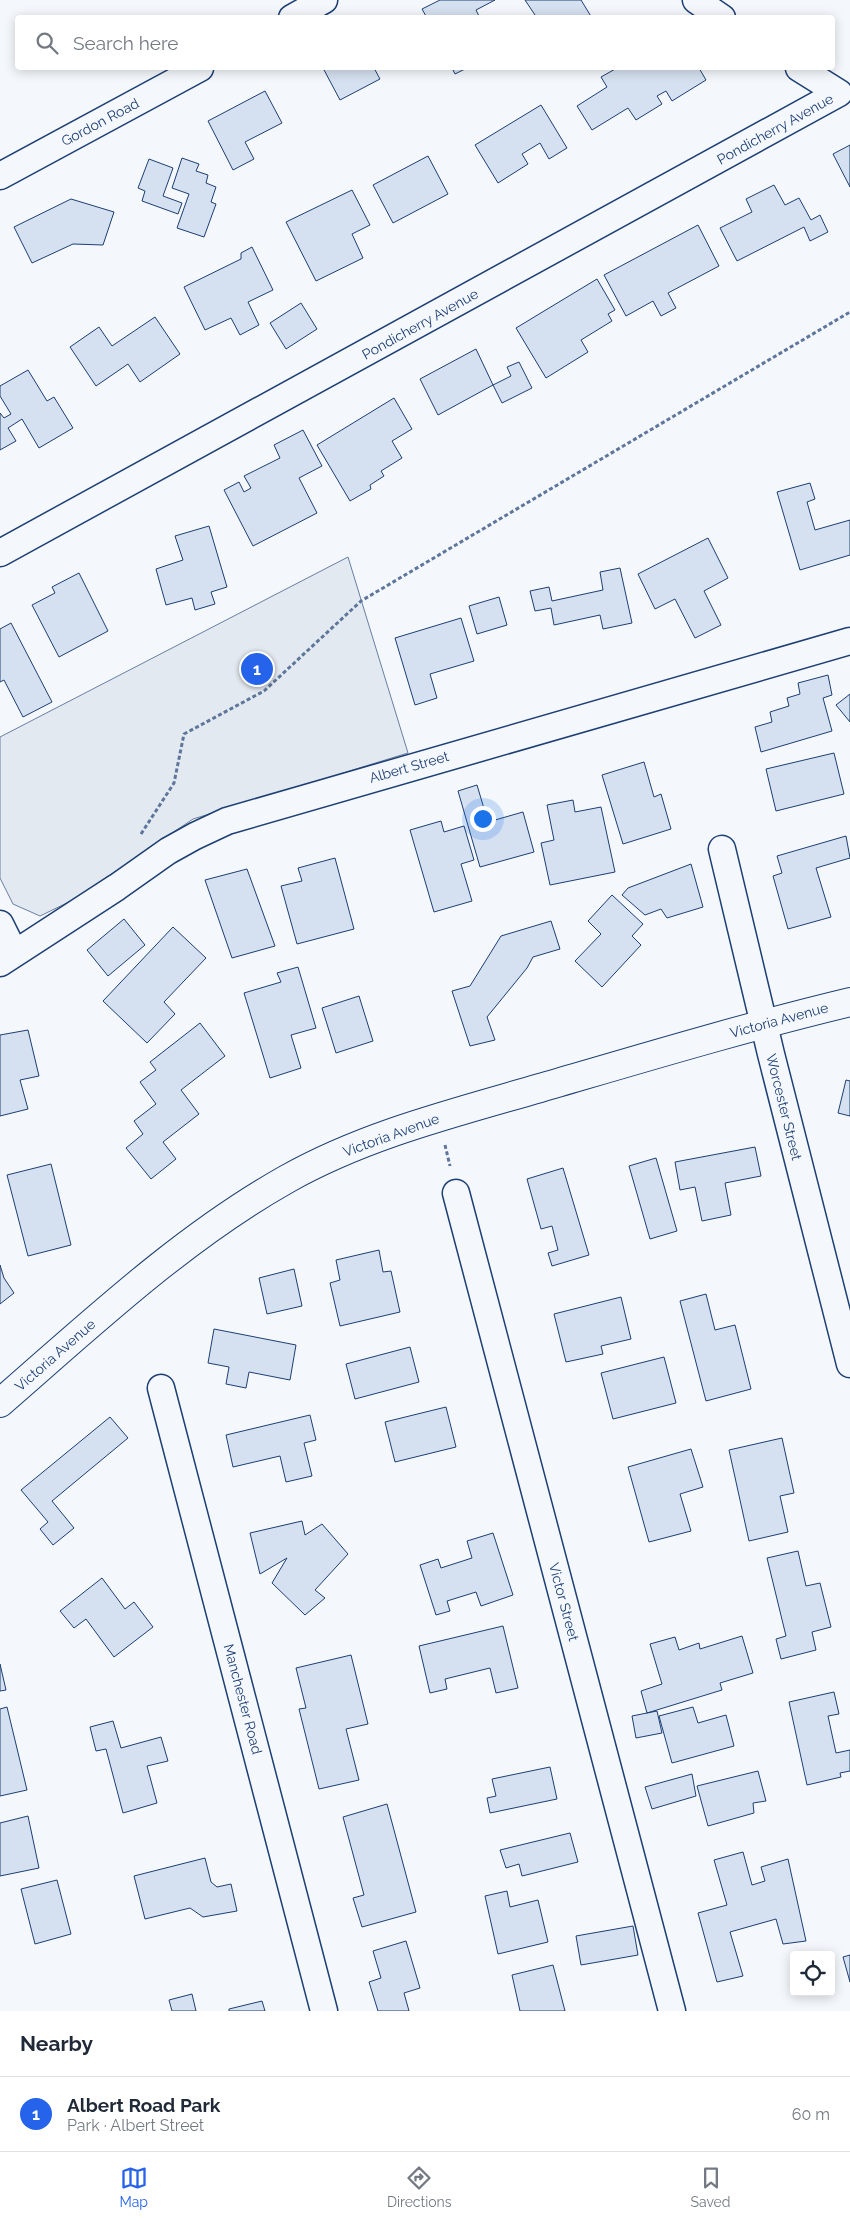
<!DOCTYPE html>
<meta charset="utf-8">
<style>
:root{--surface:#fff;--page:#f2f2f3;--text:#1f2937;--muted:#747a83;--line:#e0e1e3;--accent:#2563eb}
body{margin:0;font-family:Raleway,sans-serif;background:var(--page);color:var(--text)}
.controls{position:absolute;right:15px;bottom:15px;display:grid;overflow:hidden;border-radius:5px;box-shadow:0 2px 12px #0003}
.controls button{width:45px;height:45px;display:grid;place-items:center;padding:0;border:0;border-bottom:1px solid var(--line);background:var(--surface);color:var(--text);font:25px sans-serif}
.you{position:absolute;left:482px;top:818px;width:18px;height:18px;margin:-12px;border:4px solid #fff;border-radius:50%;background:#1a73e8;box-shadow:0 0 0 8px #1a73e833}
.badge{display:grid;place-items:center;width:32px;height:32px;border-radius:50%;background:var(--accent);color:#fff;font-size:16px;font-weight:700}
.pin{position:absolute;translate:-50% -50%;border:2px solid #fff;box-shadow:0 1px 5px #0006}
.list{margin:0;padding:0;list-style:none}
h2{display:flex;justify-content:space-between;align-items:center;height:65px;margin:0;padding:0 20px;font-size:21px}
h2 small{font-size:16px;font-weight:400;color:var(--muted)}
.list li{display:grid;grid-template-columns:32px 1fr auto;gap:15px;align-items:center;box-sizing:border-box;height:75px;padding:0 20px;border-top:1px solid var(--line)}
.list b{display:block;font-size:19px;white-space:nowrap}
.list p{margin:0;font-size:16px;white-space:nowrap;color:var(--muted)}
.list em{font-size:16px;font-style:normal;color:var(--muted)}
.icon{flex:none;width:28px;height:28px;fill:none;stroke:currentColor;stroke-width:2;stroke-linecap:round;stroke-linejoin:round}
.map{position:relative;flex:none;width:850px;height:2011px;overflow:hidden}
.search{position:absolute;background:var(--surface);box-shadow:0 2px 12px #0003;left:15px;right:15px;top:15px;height:55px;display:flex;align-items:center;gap:12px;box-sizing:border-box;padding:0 18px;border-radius:5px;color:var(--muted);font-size:19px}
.sheet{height:140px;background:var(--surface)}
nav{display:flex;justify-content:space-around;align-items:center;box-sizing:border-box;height:70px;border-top:1px solid var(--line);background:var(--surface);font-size:14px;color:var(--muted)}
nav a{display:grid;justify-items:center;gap:2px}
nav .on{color:var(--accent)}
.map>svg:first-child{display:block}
.green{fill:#e3e9f0;stroke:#687fa3}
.building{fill:#d5e0f0;stroke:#1d3f73}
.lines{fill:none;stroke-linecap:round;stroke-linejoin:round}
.street-casing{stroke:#1d3f73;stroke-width:29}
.secondary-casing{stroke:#1d3f73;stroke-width:30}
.path{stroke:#5e769c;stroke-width:3;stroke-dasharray:4 2.5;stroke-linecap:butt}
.street{stroke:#f4f7fb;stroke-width:26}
.secondary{stroke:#f4f7fb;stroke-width:28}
.labels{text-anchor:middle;stroke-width:4;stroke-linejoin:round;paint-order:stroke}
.street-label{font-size:14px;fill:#1d3f73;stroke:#f4f7fb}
</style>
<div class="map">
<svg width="850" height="2011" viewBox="0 0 850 2011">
<rect width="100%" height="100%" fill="#f4f7fb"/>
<path class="green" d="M348,557L408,753L193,819L73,900L40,916L13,904L0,878V737Z"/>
<path class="building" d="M440,0H495L476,10L480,18H427L422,9Z
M525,0H581L592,18H537Z
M323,68H374L380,79L340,100Z
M452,68H467L455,74Z
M617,68H699L706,80L672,101L666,91L657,96L662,104L636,120L628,108L592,130L577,106L607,87L601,77Z
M265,91L282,123L245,142L254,159L233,170L208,121Z
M541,105L567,148L549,159L540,143L522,154L528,164L498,183L475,145Z
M850,145V187L833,154Z
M428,156L448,194L393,223L373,185Z
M182,158L199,164L196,171L208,175L206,183L216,187L211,202L216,204L204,237L177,228L189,194L172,188Z
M149,159L173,168L163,196L182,203L178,214L142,201L145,191L138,188Z
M774,185L785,205L799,198L811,220L820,215L828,232L810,241L804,227L737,261L720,228L752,212L746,199Z
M352,190L370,225L352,234L363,258L316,281L286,222Z
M71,199L114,212L103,245L73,244L32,263L14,227Z
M698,225L719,266L668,293L676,308L661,316L653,301L626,316L604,275Z
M252,247L273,290L248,302L259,325L240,335L231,318L205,330L184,287L241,259V253Z
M597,279L615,310L608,314L612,321L581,340L588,352L546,378L516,328Z
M301,303L317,329L286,349L270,323Z
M155,317L180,354L140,382L128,364L96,386L70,347L99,327L112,346Z
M476,349L493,385L438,415L420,379Z
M519,362L532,388L502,403L493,385L511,376L507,367Z
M28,370L47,401L54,397L73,428L39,448L22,419L8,428L16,441L0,450V413L4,418L11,414L0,396V386Z
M394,398L412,429L392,441L402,458L381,471L384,476L370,485L371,489L350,501L317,445Z
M303,430L322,466L299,478L317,513L253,546L224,490L239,482L244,492L251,488L244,476L280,458L274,445Z
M810,483L815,499L807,502L815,530L850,520V555L800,570L777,492Z
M209,526L227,587L211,592L215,604L195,610L192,598L166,605L156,569L183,560L175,536Z
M708,538L728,578L704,591L721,625L695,638L675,599L655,609L638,574Z
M620,568L632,623L603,629L600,615L554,625L551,608L535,611L530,591L549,587L552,601L603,590L600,572Z
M79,573L108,631L59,657L32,605L55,593L52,587Z
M499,597L507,625L477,634L469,606Z
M461,618L474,661L430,674L437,698L415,705L395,638Z
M11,623L52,702L23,717L4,680L0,682V629Z
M828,675L832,695L823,698L832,731L761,752L755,727L772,722L770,712L789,706L787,698L800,694L798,683Z
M850,694V722L836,705Z
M834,753L844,794L776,811L766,769Z
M644,762L654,797L661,794L671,829L623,844L602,775Z
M477,785L488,822L523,812L534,852L480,867L458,791Z
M573,800L575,812L601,807L615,872L550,885L541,843L554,840L547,805Z
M441,821L444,832L464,826L474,860L461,864L472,901L434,912L410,830Z
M846,836L850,858L816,868L831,917L788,929L773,876L782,873L777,856Z
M335,858L354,929L297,944L281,886L302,881L298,868Z
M691,864L703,907L667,918L661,909L645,915L622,895L628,888Z
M247,869L275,946L232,958L205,880Z
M612,895L643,924L632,936L641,945L602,987L575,961L601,934L588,921Z
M124,919L145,945L108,976L87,950Z
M551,921L560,949L533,957L527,968L487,1017L495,1040L470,1046L452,991L470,986L501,936Z
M173,927L206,958L164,1002L175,1014L147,1043L103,1001Z
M298,967L316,1028L291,1035L301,1068L270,1078L244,993L281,982L277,973Z
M359,996L373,1041L336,1053L322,1008Z
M200,1023L225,1056L181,1090L199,1114L163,1142L176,1159L151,1179L126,1148L143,1134L134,1121L156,1104L140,1082L156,1070L150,1062Z
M28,1030L39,1076L20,1080L28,1109L0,1116V1035Z
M846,1080L850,1081V1116L838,1113Z
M755,1147L761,1176L725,1183L731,1215L702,1221L695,1187L680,1190L675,1162Z
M656,1158L677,1231L650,1239L629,1166Z
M51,1164L71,1245L28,1256L7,1175Z
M563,1168L589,1255L552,1266L548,1253L558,1250L552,1226L541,1229L527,1179Z
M379,1250L383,1272L391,1271L400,1312L340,1326L330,1283L340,1280L336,1260Z
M0,1265L4,1278L14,1293L0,1304Z
M294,1269L302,1306L267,1314L259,1278Z
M706,1294L715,1330L735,1325L751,1389L706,1401L680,1301Z
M621,1297L631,1339L601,1346L603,1354L566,1362L554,1314Z
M214,1329L296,1345L290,1380L249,1372L246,1388L226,1384L229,1367L208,1363Z
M410,1347L419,1382L355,1399L346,1364Z
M664,1357L676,1403L613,1419L601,1373Z
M446,1407L456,1447L395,1462L385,1422Z
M310,1415L316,1440L304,1443L312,1476L286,1482L280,1456L233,1467L226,1435Z
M110,1417L128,1438L52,1501L74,1528L53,1545L40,1529L48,1522L21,1490Z
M782,1438L794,1493L780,1496L788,1532L749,1541L729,1450Z
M691,1449L703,1487L680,1494L691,1531L649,1542L628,1467Z
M302,1521L305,1535L322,1524L348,1554L315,1590L325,1598L305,1615L272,1583L287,1558L260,1574L250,1533Z
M493,1533L513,1595L481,1606L476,1592L447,1601L450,1611L436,1615L420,1565L438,1559L441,1568L472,1558L467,1541Z
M798,1551L806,1586L820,1583L831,1627L812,1632L816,1650L781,1659L776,1639L786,1636L767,1558Z
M102,1578L125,1609L134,1602L153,1627L114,1657L86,1619L74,1628L60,1611Z
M503,1626L518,1688L496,1693L490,1668L445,1679L447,1689L430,1693L419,1646Z
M742,1636L753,1673L720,1683L722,1690L647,1713L641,1691L662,1684L650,1644L675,1637L679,1650L699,1643L700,1649Z
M351,1655L368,1724L346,1729L359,1780L319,1789L299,1709L306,1708L296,1668Z
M0,1664L6,1690L0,1691Z
M834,1692L839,1714L828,1716L836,1753L850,1750V1771L840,1773L841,1777L807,1785L789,1702Z
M7,1707L27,1790L0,1796V1709Z
M693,1707L698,1723L726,1715L734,1746L672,1763L659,1716Z
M657,1711L662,1733L636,1738L632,1716Z
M113,1721L121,1748L161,1737L168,1761L147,1766L157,1803L123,1813L106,1749L96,1751L90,1727Z
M550,1767L557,1799L490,1813L487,1798L496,1796L492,1779Z
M758,1771L766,1801L753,1803L754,1813L708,1826L697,1786Z
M692,1774L696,1796L652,1809L645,1787Z
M387,1804L416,1912L362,1927L353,1898L364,1895L343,1817Z
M28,1816L39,1868L0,1876V1823Z
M570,1833L578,1862L522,1876L519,1864L506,1868L500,1850Z
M743,1852L752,1885L765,1881L761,1867L788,1859L806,1941L783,1944L776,1919L730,1932L743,1976L717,1982L698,1913L727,1905L714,1860Z
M205,1858L211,1882L217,1887L231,1884L237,1911L203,1917L190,1908L145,1919L134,1876Z
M57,1880L71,1934L35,1944L21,1889Z
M507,1891L510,1907L538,1900L548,1942L498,1954L485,1896Z
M633,1926L638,1955L581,1965L576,1936Z
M406,1941L420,1988L404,1993L409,2011H378L369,1982L381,1978L373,1951Z
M850,1955V1982L843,1957Z
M553,1965L565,2011H520L512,1975Z
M192,1994L196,2011H172L169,2000Z
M262,2001L265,2011H229V2009Z"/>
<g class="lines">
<defs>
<path id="street" d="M696,0L722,18
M292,18L324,0
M0,176L200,68
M0,553L839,93L799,68
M722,849L771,1054L850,1364
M0,924L14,952
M0,963L117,887L168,851L195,836L227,821L850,641
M456,1193L672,2011
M161,1388L324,2011"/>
<path id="secondary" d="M0,1403C91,1324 182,1238 287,1179C365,1135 454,1113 540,1088C643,1058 746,1027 850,1002"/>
</defs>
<use href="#street" class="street-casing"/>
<use href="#secondary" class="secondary-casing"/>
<path class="path" d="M141,834L174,783L184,734L264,691L361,601L850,312
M445,1145L450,1166"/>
<use href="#street" class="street"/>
<use href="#secondary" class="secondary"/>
</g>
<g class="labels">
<g class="street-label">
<text transform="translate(100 122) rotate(-28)" y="5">Gordon Road</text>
<text transform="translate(775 129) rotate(-29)" y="5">Pondicherry Avenue</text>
<text transform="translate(420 324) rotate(-29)" y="5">Pondicherry Avenue</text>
<text transform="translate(409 767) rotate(-16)" y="5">Albert Street</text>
<text transform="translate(779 1020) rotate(-15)" y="5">Victoria Avenue</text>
<text transform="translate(784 1107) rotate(76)" y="5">Worcester Street</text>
<text transform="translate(391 1135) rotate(-20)" y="5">Victoria Avenue</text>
<text transform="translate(55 1355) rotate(-41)" y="5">Victoria Avenue</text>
<text transform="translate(564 1602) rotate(75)" y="5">Victor Street</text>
<text transform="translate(243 1699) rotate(75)" y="5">Manchester Road</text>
</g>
</g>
</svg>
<div class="controls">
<button><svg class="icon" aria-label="locate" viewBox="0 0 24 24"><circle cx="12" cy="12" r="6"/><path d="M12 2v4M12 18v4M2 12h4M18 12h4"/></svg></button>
</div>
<div class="you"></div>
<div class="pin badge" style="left:257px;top:669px">1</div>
<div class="search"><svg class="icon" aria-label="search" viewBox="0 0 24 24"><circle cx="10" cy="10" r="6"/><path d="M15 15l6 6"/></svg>Search here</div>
</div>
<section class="sheet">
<h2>Nearby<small></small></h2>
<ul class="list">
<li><span class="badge">1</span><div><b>Albert Road Park</b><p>Park · Albert Street</p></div><em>60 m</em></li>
</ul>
</section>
<nav>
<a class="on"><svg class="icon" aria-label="map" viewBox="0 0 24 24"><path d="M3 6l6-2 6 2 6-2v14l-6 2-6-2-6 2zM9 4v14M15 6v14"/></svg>Map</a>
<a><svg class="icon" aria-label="directions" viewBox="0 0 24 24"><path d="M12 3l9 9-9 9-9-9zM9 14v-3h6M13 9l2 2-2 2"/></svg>Directions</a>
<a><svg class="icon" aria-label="saved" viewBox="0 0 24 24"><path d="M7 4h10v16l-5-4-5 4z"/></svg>Saved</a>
</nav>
